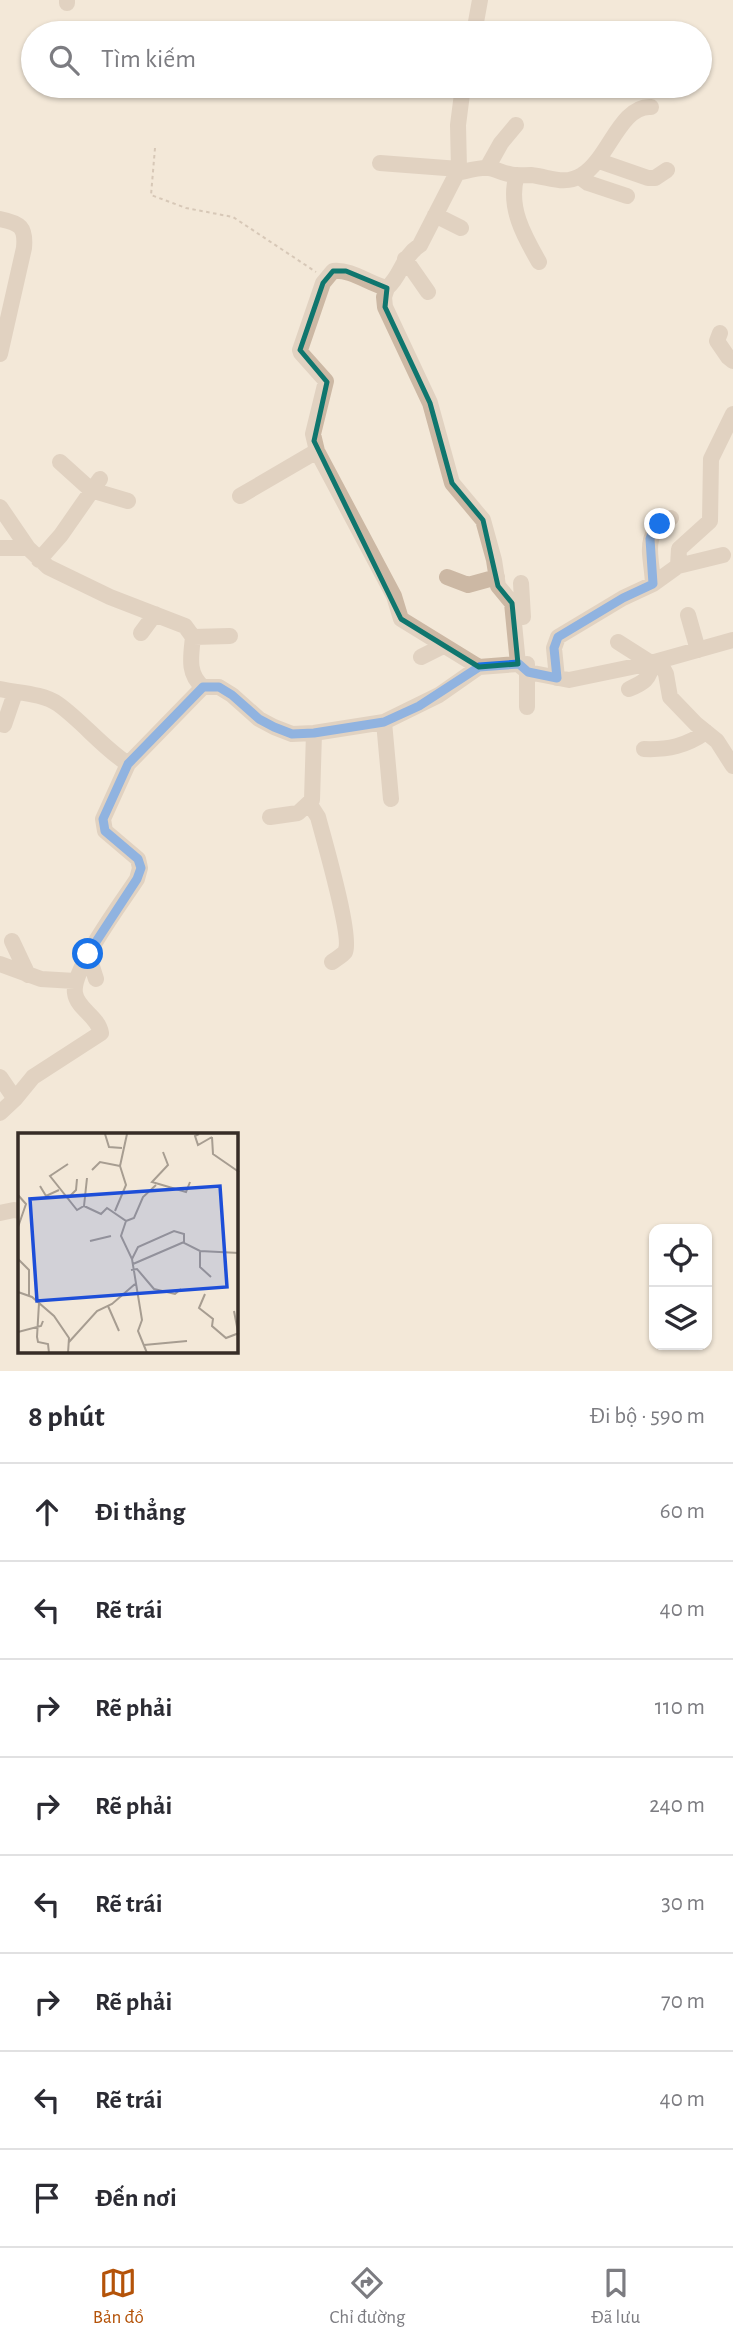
<!DOCTYPE html>
<html lang="vi">
<meta charset="utf-8">
<style>
:root{--surface:#fff;--page:#f2f2f3;--text:#2b2b33;--muted:#7c7c81;--line:#e1e1e2;--accent:#b45309}
body{margin:0;font-family:"Alegreya Sans",sans-serif;background:var(--page);color:var(--text)}
.controls{position:absolute;right:21px;bottom:21px;display:grid;overflow:hidden;border-radius:14px;box-shadow:0 2px 5px #0004}
.controls button{width:63px;height:63px;display:grid;place-items:center;padding:0;border:0;border-bottom:2px solid var(--line);background:var(--surface);color:var(--text);font:35px sans-serif}
.stop{position:absolute;width:21px;height:21px;margin:-16px;border:5px solid #1a73e8;border-radius:50%;background:#fff}
.stop.end{background:#1a73e8;border-color:#fff;box-shadow:0 2px 7px #0008}
.list{margin:0;padding:0;list-style:none}
h2{display:flex;justify-content:space-between;align-items:center;height:91px;margin:0;padding:0 28px;font-size:30px}
h2 small{font-size:23px;font-weight:400;color:var(--muted)}
.list li{display:grid;grid-template-columns:46px 1fr auto;gap:21px;align-items:center;box-sizing:border-box;height:98px;padding:0 28px;border-top:2px solid var(--line)}
.list b{display:block;font-size:26px;white-space:nowrap}
.list em{font-size:23px;font-style:normal;color:var(--muted)}
.icon{flex:none;width:38px;height:38px;fill:none;stroke:currentColor;stroke-width:2;stroke-linecap:round;stroke-linejoin:round}
.map{position:relative;flex:none;width:733px;height:1371px;overflow:hidden}
.search{position:absolute;background:var(--surface);box-shadow:0 2px 5px #0004;left:21px;right:21px;top:21px;height:77px;display:flex;align-items:center;gap:18px;box-sizing:border-box;padding:0 24px;border-radius:38px;color:var(--muted);font-size:26px}
.sheet{height:875px;background:var(--surface)}
nav{display:flex;justify-content:space-around;align-items:center;box-sizing:border-box;height:98px;border-top:2px solid var(--line);background:var(--surface);font-size:19px;color:var(--muted)}
nav a{display:grid;justify-items:center;gap:4px}
nav .on{color:var(--accent)}
.map>svg:first-child{display:block}
.lines{fill:none;stroke-linecap:round;stroke-linejoin:round}
.path{stroke:#b7a28e;stroke-width:2;stroke-dasharray:3.5 3.5;stroke-linecap:butt}
.minor{stroke:#ccb8a4;stroke-width:16}
.route{stroke:#1a73e8;stroke-width:9}
.marked{fill:none;stroke:#0f766e;stroke-width:5;stroke-linejoin:round}
.inset-road{fill:none;stroke:#a79d91;stroke-width:2}
.view{fill:#1d4ed8;fill-opacity:0.15;stroke:#1d4ed8;stroke-width:3.5}
.inset-edge{fill:none;stroke:#362c26;stroke-width:3.5}
</style>
<div class="map">
<svg width="733" height="1371" viewBox="0 0 733 1371">
<rect width="100%" height="100%" fill="#f3e8d8"/>
<g class="lines">
<path class="path" d="M155,148L151,195L186,208L233,217L316,272"/>
<path class="minor" d="M67,3V0
M474,33L480,0
M463,86L458,125L459,169L420,245C401,258 402,275 387,288C369,284 352,269 333,271L323,283L300,350L301,353L326,381L313,434L317,451L394,596L401,619L479,667
M599,161L648,178H655L667,170
M380,163L459,169
M487,168L501,143L516,125
M457,173C467,171 479,167 489,168C496,169 502,173 509,174C516,176 523,175 531,175C550,177 564,186 582,175C608,160 620,105 651,107
M517,175C507,206 524,236 539,262
M580,177L588,183L627,196
M435,215L461,228
M0,219C20,223 26,227 24,248L0,354
M405,259L428,292
M387,288L384,297L385,307L430,403L452,483L483,520L494,560L498,586L512,603L518,664
M720,333L717,341L728,357L733,361
M60,462L91,490L128,501
M240,496L317,451
M0,507L28,548L48,567L110,597L185,626L193,637C191,656 187,674 203,687
M0,548H28
M39,560L61,535L100,479
M678,566L723,555
M447,577L468,585L497,577
M521,583L523,617
M653,584C652,555 640,534 671,518
M688,615L698,650
M141,633L155,614
M193,637L230,636
M618,642L651,663C651,679 643,683 629,689
M421,657L443,646
M659,661L666,674L670,697L696,724L717,741L733,766
M557,678L554,648L558,637L623,598L653,584L678,566L679,549L710,521L711,459L733,414
M0,689C18,693 42,693 58,704C83,722 102,747 128,764
M527,707V664
M384,722L391,799
M4,725L15,693
M644,749C668,750 686,746 706,732
M309,803L318,817C323,836 353,939 345,952C343,955 336,959 332,962
M270,817L298,813L312,800L314,733
M12,941L28,975
M88,954L96,979
M0,964L41,979L75,981
M0,1077L15,1099
M0,1113L15,1099L33,1077L101,1033C98,1016 77,1009 75,993C71,970 123,901 137,879L140,868L138,859L105,831L103,819L128,764L203,687H219L232,695L259,719L274,727L292,734L314,733L384,722L439,695L479,667L518,664L528,672L569,680L651,663L733,640
M0,1213L14,1210L19,1211"/>
</g>
<g class="lines">
<path class="route" d="M88,954L137,879L141,868L138,859L105,831L103,819L128,764L203,687H219L232,695L259,719L274,727L292,734L314,733L384,722L419,706L479,667L519,664L528,672L557,678L554,648L558,637L623,598L653,584L650,539L652,533L660,524"/>
</g>
<path d="M0 0H733V1371H0ZM333,271H346L387,288L385,307L430,403L452,483L483,520L498,586L512,603L518,664L479,667L401,619L314,441L327,382L300,350L323,283Z" fill="#f3e8d8" fill-opacity=".55" fill-rule="evenodd"/>
<path class="marked" d="M333,271H346L387,288L385,307L430,403L452,483L483,520L498,586L512,603L518,664L479,667L401,619L314,441L327,382L300,350L323,283Z"/>
<g transform="translate(18 1133)">
<rect width="220" height="220" fill="#f3e8d8"/>
<path class="inset-road" d="M87,1L91,14L104,15M181,1L177,3L180,12L194,4M194,4L195,21L221,39M145,19L150,32L134,49L168,59L172,49M50,31L32,43L59,77L66,73L83,81L89,75L108,88L103,103L114,126L124,187L120,198L129,220M74,37L82,29L102,33M22,53L28,63L41,57M0,62L8,71L0,94M49,66L58,57L59,46M66,73L69,45M97,78L108,52L102,33L109,1M108,88L116,85L125,64L138,52M72,108L93,103M182,118V134L193,144M0,126L11,137V162M114,126L120,114L156,98L166,101V110L182,118L221,120M115,131L166,109M113,137L119,136L136,156L157,161L163,156M0,159L14,164L36,183L51,205L50,220M187,161L181,175L195,186L194,193L208,205L221,200M21,170L19,204L20,209L30,211L31,220M90,173L101,198M216,178L220,199M0,199L23,193L25,188M51,209L79,178L94,171L117,151M126,212L169,208"/>
<path class="view" d="M202,53L209,154L19,168L12,66Z"/>
<rect width="220" height="220" class="inset-edge"/>
</g>
</svg>
<div class="controls">
<button><svg class="icon" aria-label="locate" viewBox="0 0 24 24"><circle cx="12" cy="12" r="6"/><path d="M12 2v4M12 18v4M2 12h4M18 12h4"/></svg></button>
<button><svg class="icon" aria-label="layers" viewBox="0 0 24 24"><path d="M12 4l9 5-9 5-9-5zM3 14l9 5 9-5"/></svg></button>
</div>
<div class="stop" style="left:88px;top:954px"></div>
<div class="stop end" style="left:660px;top:524px"></div>
<div class="search"><svg class="icon" aria-label="search" viewBox="0 0 24 24"><circle cx="10" cy="10" r="6"/><path d="M15 15l6 6"/></svg>Tìm kiếm</div>
</div>
<section class="sheet">
<h2>8 phút<small>Đi bộ · 590 m</small></h2>
<ul class="list">
<li><svg class="icon" aria-label="ahead" viewBox="0 0 24 24"><path d="M12 20V5M6 11l6-6 6 6"/></svg><div><b>Đi thẳng</b></div><em>60 m</em></li>
<li><svg class="icon" aria-label="left" viewBox="0 0 24 24"><path d="M17 20v-9H6M10 6l-5 5 5 5"/></svg><div><b>Rẽ trái</b></div><em>40 m</em></li>
<li><svg class="icon" aria-label="right" viewBox="0 0 24 24"><path d="M7 20v-9h11M14 6l5 5-5 5"/></svg><div><b>Rẽ phải</b></div><em>110 m</em></li>
<li><svg class="icon" aria-label="right" viewBox="0 0 24 24"><path d="M7 20v-9h11M14 6l5 5-5 5"/></svg><div><b>Rẽ phải</b></div><em>240 m</em></li>
<li><svg class="icon" aria-label="left" viewBox="0 0 24 24"><path d="M17 20v-9H6M10 6l-5 5 5 5"/></svg><div><b>Rẽ trái</b></div><em>30 m</em></li>
<li><svg class="icon" aria-label="right" viewBox="0 0 24 24"><path d="M7 20v-9h11M14 6l5 5-5 5"/></svg><div><b>Rẽ phải</b></div><em>70 m</em></li>
<li><svg class="icon" aria-label="left" viewBox="0 0 24 24"><path d="M17 20v-9H6M10 6l-5 5 5 5"/></svg><div><b>Rẽ trái</b></div><em>40 m</em></li>
<li><svg class="icon" aria-label="arrive" viewBox="0 0 24 24"><path d="M6 21V4h12l-3 4 3 4H6"/></svg><div><b>Đến nơi</b></div></li>
</ul>
</section>
<nav>
<a class="on"><svg class="icon" aria-label="map" viewBox="0 0 24 24"><path d="M3 6l6-2 6 2 6-2v14l-6 2-6-2-6 2zM9 4v14M15 6v14"/></svg>Bản đồ</a>
<a><svg class="icon" aria-label="directions" viewBox="0 0 24 24"><path d="M12 3l9 9-9 9-9-9zM9 14v-3h6M13 9l2 2-2 2"/></svg>Chỉ đường</a>
<a><svg class="icon" aria-label="saved" viewBox="0 0 24 24"><path d="M7 4h10v16l-5-4-5 4z"/></svg>Đã lưu</a>
</nav>
